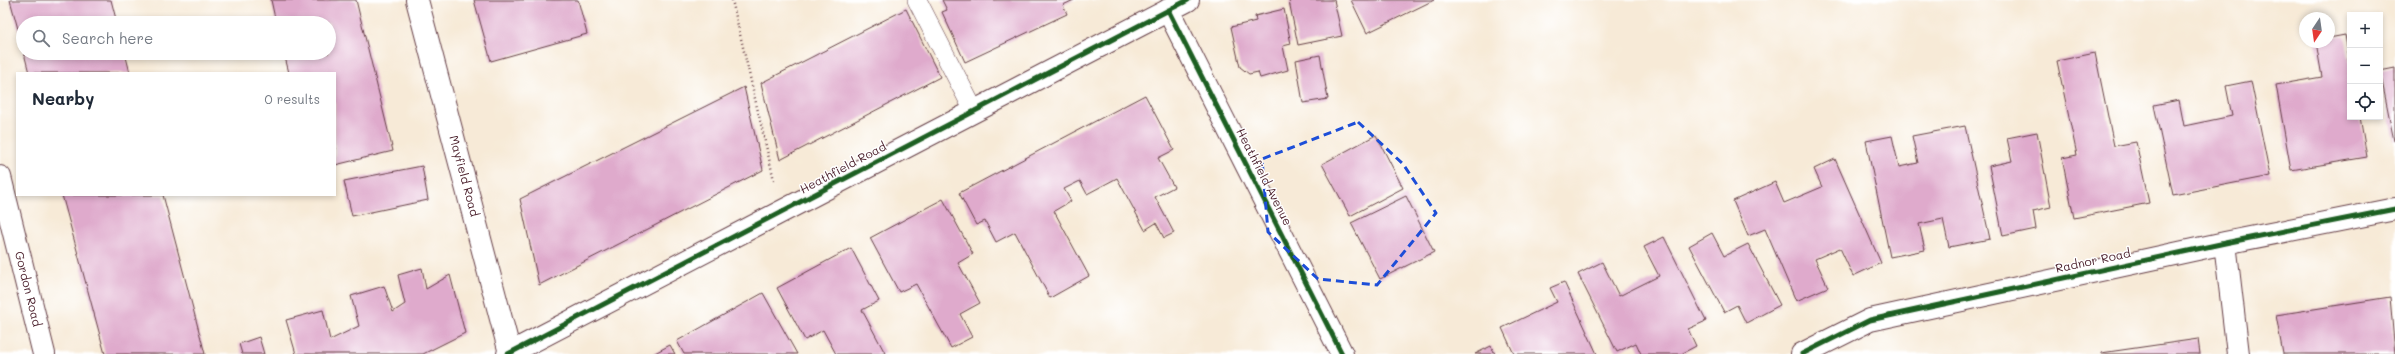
<!DOCTYPE html>
<meta charset="utf-8">
<style>
:root{--surface:#fff;--page:#f6f6f7;--text:#1f2937;--muted:#747a83;--line:#e0e1e3}
body{margin:0;font-family:Mali,sans-serif;background:var(--page);color:var(--text)}
.controls{position:absolute;right:12px;top:12px;display:grid;overflow:hidden;border-radius:0px;box-shadow:0 2px 6px #0003}
.controls button{width:36px;height:36px;display:grid;place-items:center;padding:0;border:0;border-bottom:1px solid var(--line);background:var(--surface);color:var(--text);font:20px sans-serif}
.compass{position:absolute;left:2299px;top:12px;width:36px;height:36px;border-radius:50%;background:var(--surface);box-shadow:0 2px 6px #0003;rotate:193deg}
.list{margin:0;padding:0;list-style:none}
h2{display:flex;justify-content:space-between;align-items:center;height:52px;margin:0;padding:0 16px;font-size:17px}
h2 small{font-size:13px;font-weight:400;color:var(--muted)}
.icon{flex:none;width:22px;height:22px;fill:none;stroke:currentColor;stroke-width:2;stroke-linecap:round;stroke-linejoin:round}
.map{position:relative;flex:none;width:2395px;height:354px;overflow:hidden}
.search{position:absolute;background:var(--surface);box-shadow:0 2px 6px #0003;left:16px;top:16px;width:320px;height:44px;display:flex;align-items:center;gap:10px;box-sizing:border-box;padding:0 14px;border-radius:22px;color:var(--muted);font-size:15px}
.panel{position:absolute;background:var(--surface);box-shadow:0 2px 6px #0003;left:16px;top:72px;width:320px;height:124px;border-radius:0px}
.map>svg:first-child{display:block}
.building{fill:#dfaacc}
.lines{fill:none;stroke-linecap:round;stroke-linejoin:round}
.lane-casing{stroke:#643d45;stroke-width:20}
.street-casing{stroke:#643d45;stroke-width:24}
.path{stroke:#643d45;stroke-width:2.5;stroke-dasharray:1 3;stroke-linecap:butt}
.lane{stroke:#fff;stroke-width:19}
.street{stroke:#fff;stroke-width:22}
.cycleway-casing{stroke:#fff;stroke-width:8}
.cycleway{stroke:#1b5e20;stroke-width:5}
.marked{fill:none;stroke:#1d4ed8;stroke-width:3;stroke-dasharray:8 5;stroke-linejoin:round}
.labels{text-anchor:middle;stroke-width:3;stroke-linejoin:round;paint-order:stroke}
.street-label{font-size:12px;fill:#4a1f2b;stroke:#fff}
</style>
<div class="map">
<svg width="2395" height="354" viewBox="0 0 2395 354">
<rect width="100%" height="100%" fill="#fff"/>
<filter id="ink" filterUnits="userSpaceOnUse"><feTurbulence type="fractalNoise" baseFrequency=".025" numOctaves="2"/><feDisplacementMap in="SourceGraphic" scale="8" xChannelSelector="R" yChannelSelector="G"/><feConvolveMatrix kernelMatrix="1 2 1 2 8 2 1 2 1" color-interpolation-filters="sRGB"/></filter>
<filter id="wash" filterUnits="userSpaceOnUse"><feTurbulence type="fractalNoise" baseFrequency=".012" numOctaves="4" result="noise"/><feDisplacementMap in="SourceGraphic" scale="16" xChannelSelector="R" yChannelSelector="G"/><feGaussianBlur stdDeviation="0.9" result="paint"/><feColorMatrix in="noise" values="0 0 0 0 0 0 0 0 0 0 0 0 0 0 0 0 0 1.4 0 .05"/><feComposite in="paint" operator="in"/></filter>
<g filter="url(#wash)">
<rect width="100%" height="100%" fill="#f7ead7"/>
<g id="blocks">
<path class="building" d="M10,0H111L117,23H23V47Z
M271,0H356L393,151L335,165V73H289L284,53H329V23H276Z
M474,0H578L587,34L491,61Z
M942,0H1074L1063,5L1067,14L965,62L942,12L947,10Z
M1293,0H1334L1342,36L1298,45L1289,1Z
M1351,0H1434L1367,33Z
M906,9L940,77L780,160L761,83Z
M1284,9L1291,44L1283,46L1288,70L1260,78L1258,72L1249,74L1240,67L1231,27L1256,21L1255,16Z
M2345,35L2350,63V117H2360L2367,157L2291,170L2276,85L2322,77L2316,42H2329V38Z
M24,53H125L130,73H29Z
M2095,53L2114,146L2136,142L2149,203L2074,218L2062,158L2077,155L2057,61Z
M1320,55L1328,99L1303,103L1296,60Z
M2395,68V141H2394L2380,71Z
M2251,81L2270,176L2173,195L2154,105L2179,100L2184,126L2232,116L2226,86Z
M744,87L763,170L539,285L520,199Z
M1145,95L1174,150L1158,158L1174,187L1155,197L1174,233L1164,238L1156,223L1145,230L1117,178L1087,194L1080,181L1064,189L1071,201L1054,211L1089,276L1050,298L1015,232L996,242L985,221L976,225L959,193Z
M1965,126L1990,239L1949,247L1943,219L1919,224L1925,250L1890,257L1866,141L1892,136L1899,167L1918,163L1912,136Z
M2037,132L2051,207L2033,211L2036,229L2003,236L1989,166L2012,161L2007,138Z
M1376,135L1403,188L1350,216L1322,164Z
M1835,159L1881,263L1853,276L1840,248L1815,259L1828,287L1796,301L1765,229L1748,236L1733,201L1775,182L1784,203L1822,187L1814,169Z
M422,166L428,200L352,216L344,181Z
M62,195H163L205,354H105Z
M1406,196L1434,252L1380,279L1351,223Z
M943,199L973,254L958,263L980,303L960,314L972,337L951,348L916,284L899,292L870,238Z
M1712,233L1724,256L1748,244L1780,305L1746,323L1737,305L1724,312L1689,246Z
M1664,237L1706,321L1688,329L1696,346L1681,354H1641L1636,343L1617,352L1578,274L1602,262L1619,296L1659,276L1644,247Z
M851,248L879,301L862,310L885,353L882,354H836L823,330L805,340L777,288Z
M422,268L426,289L450,275L465,333L423,354H296L286,320L323,310L330,340L359,326L351,296L384,286L393,312L405,304L398,275Z
M1564,282L1597,354H1514L1502,328L1557,302L1550,288Z
M763,293L797,354H684L677,341Z
M2390,297L2395,354H2283L2276,315Z
M259,337L264,354H242L239,344Z
M2198,339L2200,354H2101V353Z
M670,345L675,354H653Z
M1491,346L1495,354H1475Z"/>
</g>
</g>
<g filter="url(#ink)">
<use href="#blocks" fill-opacity="0" stroke="#643d45" stroke-width="1"/>
<g class="lines">
<defs>
<path id="lane" d="M917,0L974,111"/>
<path id="street" d="M417,0L510,353
M1168,10L1342,354
M0,177L44,354
M2225,243L2238,354
M508,354L1188,0
M1802,354L1870,320L2225,243L2395,209"/>
</defs>
<use href="#lane" class="lane-casing"/>
<use href="#street" class="street-casing"/>
<path class="path" d="M732,0L774,180"/>
<use href="#lane" class="lane"/>
<use href="#street" class="street"/>
<defs>
<path id="cycleway" d="M1168,10L1342,354
M508,354L1188,0
M1802,354L1870,320L2225,243L2395,209"/>
</defs>
<use href="#cycleway" class="cycleway-casing"/>
<use href="#cycleway" class="cycleway"/>
</g>
</g>
<path class="marked" d="M1358,122L1403,164L1436,213L1377,285L1318,279L1268,232L1262,159Z"/>
<g class="labels">
<g class="street-label">
<text transform="translate(843 168) rotate(-28)" y="4">Heathfield Road</text>
<text transform="translate(464 176) rotate(75)" y="4">Mayfield Road</text>
<text transform="translate(1264 177) rotate(63)" y="4">Heathfield Avenue</text>
<text transform="translate(2093 261) rotate(-12)" y="4">Radnor Road</text>
<text transform="translate(28 289) rotate(76)" y="4">Gordon Road</text>
</g>
</g>
</svg>
<div class="controls">
<button>+</button>
<button>−</button>
<button><svg class="icon" aria-label="locate" viewBox="0 0 24 24"><circle cx="12" cy="12" r="6"/><path d="M12 2v4M12 18v4M2 12h4M18 12h4"/></svg></button>
</div>
<svg class="compass" viewBox="-18 -18 36 36"><path d="M0-13l5 13h-10z" fill="#e53935"/><path d="M0 13l5-13h-10z" fill="#747a83"/></svg>
<div class="search"><svg class="icon" aria-label="search" viewBox="0 0 24 24"><circle cx="10" cy="10" r="6"/><path d="M15 15l6 6"/></svg>Search here</div>
<section class="panel">
<h2>Nearby<small>0 results</small></h2>
<ul class="list">
</ul>
</section>
</div>
